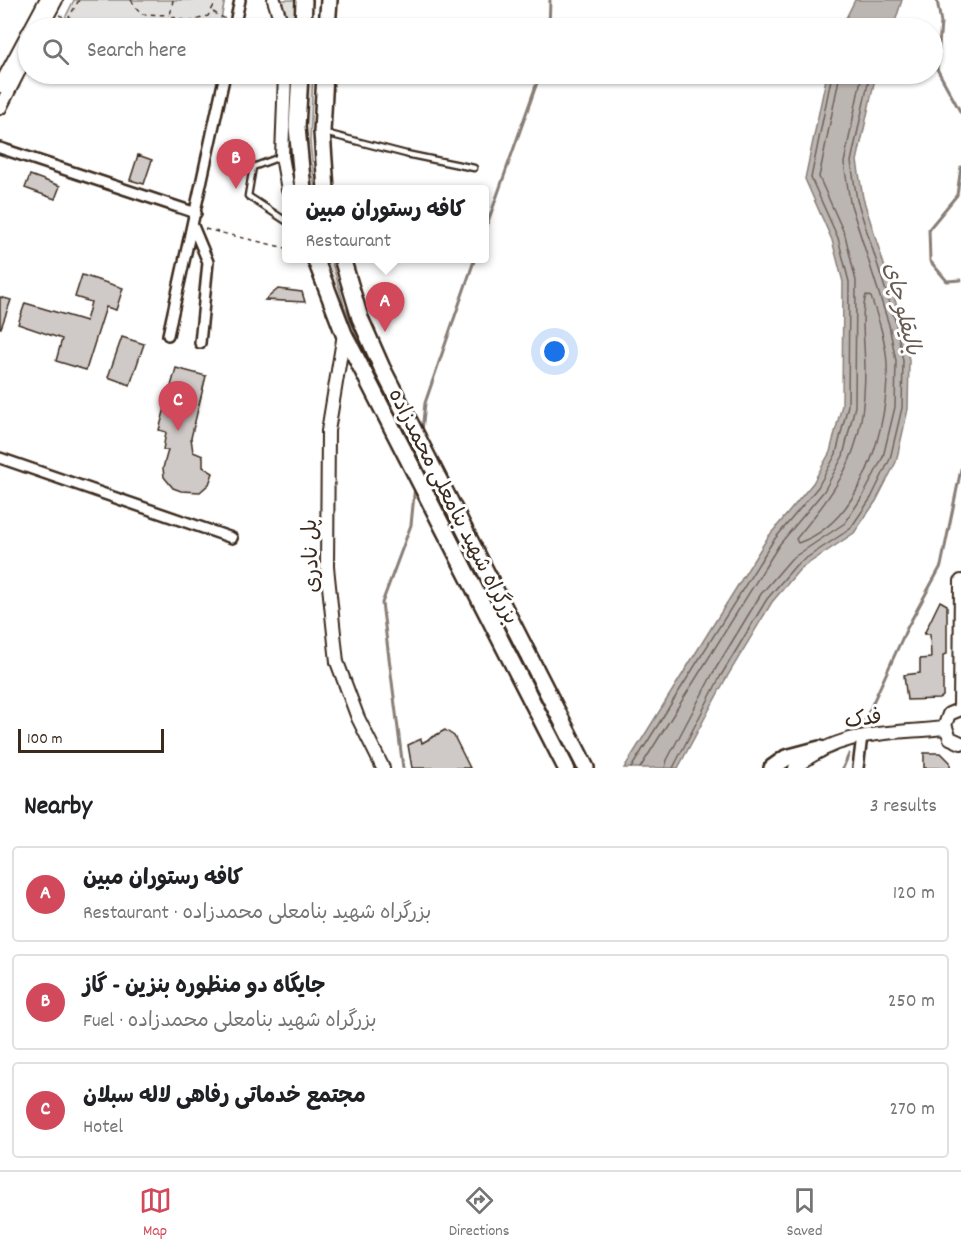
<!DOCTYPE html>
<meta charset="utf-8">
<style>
:root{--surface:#fff;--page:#f2f2f2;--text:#202124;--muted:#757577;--line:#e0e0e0;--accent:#d1495b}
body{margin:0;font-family:Dekko,"Playpen Sans Arabic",sans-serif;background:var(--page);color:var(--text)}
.scale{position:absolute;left:18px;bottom:15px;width:146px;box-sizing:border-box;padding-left:6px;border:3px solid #3b2a1e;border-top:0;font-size:16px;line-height:21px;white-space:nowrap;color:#3b2a1e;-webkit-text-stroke:4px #fff;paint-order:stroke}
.you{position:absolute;left:555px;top:352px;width:21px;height:21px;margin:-15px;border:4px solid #fff;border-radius:50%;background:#1a73e8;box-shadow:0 0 0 9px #1a73e833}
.badge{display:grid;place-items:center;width:39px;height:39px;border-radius:50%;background:var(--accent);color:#fff;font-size:20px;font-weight:700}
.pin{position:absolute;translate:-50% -50px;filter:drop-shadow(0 2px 3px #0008)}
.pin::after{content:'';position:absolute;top:32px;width:21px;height:18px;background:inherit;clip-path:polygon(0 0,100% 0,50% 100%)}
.popup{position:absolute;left:282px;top:185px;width:207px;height:78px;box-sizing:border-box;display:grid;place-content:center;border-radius:6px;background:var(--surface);filter:drop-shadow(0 2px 4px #0005);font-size:20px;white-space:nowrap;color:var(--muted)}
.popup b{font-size:22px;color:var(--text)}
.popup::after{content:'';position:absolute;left:50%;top:100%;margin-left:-12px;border:12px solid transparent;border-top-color:var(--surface)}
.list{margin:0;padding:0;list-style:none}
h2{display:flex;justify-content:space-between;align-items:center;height:78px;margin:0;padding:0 24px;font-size:26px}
h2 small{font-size:20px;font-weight:400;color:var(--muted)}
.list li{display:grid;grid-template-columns:39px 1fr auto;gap:18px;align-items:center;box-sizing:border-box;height:96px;margin:0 12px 12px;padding:0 12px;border:2px solid var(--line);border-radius:6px}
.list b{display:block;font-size:22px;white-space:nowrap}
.list p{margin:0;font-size:20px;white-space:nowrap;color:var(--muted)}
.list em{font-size:20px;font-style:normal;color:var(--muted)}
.icon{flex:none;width:33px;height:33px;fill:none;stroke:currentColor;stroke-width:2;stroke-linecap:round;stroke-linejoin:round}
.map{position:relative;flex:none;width:961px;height:768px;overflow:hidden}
.search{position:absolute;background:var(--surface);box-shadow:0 2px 4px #0004;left:18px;right:18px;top:18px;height:66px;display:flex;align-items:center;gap:15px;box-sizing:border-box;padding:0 21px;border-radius:33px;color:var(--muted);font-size:22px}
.sheet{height:402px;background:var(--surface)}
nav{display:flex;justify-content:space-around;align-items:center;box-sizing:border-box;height:84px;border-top:2px solid var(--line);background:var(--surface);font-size:16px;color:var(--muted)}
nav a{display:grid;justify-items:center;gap:3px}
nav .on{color:var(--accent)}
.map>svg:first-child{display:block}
.green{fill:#e2e0de;stroke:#8e857e;stroke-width:1.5}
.water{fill:#bcb6b3;stroke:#887e77;stroke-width:1.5}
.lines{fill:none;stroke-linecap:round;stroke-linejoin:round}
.shore{stroke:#6f625a;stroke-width:1.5}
.stream{stroke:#887e77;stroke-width:3}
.building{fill:#cfcac7;stroke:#3b2a1e;stroke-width:1.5}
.service-casing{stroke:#3b2a1e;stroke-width:9}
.minor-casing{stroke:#3b2a1e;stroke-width:14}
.tertiary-casing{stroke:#3b2a1e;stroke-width:16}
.trunk-casing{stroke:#3b2a1e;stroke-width:20}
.path{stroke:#3b2a1e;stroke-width:1.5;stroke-dasharray:4.5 4.5;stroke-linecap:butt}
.service{stroke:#fff;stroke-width:4.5}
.minor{stroke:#fff;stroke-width:9}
.tertiary{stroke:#fff;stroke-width:12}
.trunk{stroke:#fff;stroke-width:15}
.labels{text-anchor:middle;stroke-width:6;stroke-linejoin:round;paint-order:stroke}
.street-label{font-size:21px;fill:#3b2a1e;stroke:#fff}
.water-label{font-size:22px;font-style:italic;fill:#685b52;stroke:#fff}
</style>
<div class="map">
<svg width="961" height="768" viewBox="0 0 961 768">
<rect width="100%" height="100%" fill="#fff"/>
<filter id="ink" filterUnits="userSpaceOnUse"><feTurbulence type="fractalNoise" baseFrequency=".0167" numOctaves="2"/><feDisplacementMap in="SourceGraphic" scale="12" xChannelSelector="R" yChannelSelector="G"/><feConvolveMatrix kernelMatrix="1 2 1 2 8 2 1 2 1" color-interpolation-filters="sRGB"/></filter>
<g filter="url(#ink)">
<path class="green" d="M74,0H225L219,28H86L63,22Z
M281,0H296L295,28H288L287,16Z
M307,74H313L310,141L315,189H308L303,122Z
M323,259H331L344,305L370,368L575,768H572L352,339Z"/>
<path class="water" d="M855,0H902L893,28H836L845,20Z
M827,74H876L857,161L863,198L902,322L909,360L908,409L896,462L876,501L854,533L800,569L772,602L725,680L678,768H624L768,537L813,483L830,452L842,405L843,282L832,240L805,179Z"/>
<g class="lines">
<path class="shore" d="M866,295L871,297C878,318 886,341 887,364C889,425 863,521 798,543L796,539C846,478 864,450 865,369C865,346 860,317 866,295Z
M631,768L773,541L818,487L836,454L848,405L849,282L838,238L811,178L832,74
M640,768L779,545L824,491L843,456L855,406L856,281L845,235L819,177L840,74
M665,768L667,760L713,673L761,594L791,559L845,523L864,494L883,457L895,407L896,361L889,325L850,202L844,163L862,74
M673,768L720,677L767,599L796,565L850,529L871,498L890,459L902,408L903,361L896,323L857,200L851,162L870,74"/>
<path class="stream" d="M937,0L941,23L937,69L961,113
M549,28L550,0
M961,167L957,195L929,229L930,261L947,281L961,280
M484,233L540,74
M422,431L425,403L475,258
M865,720L907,628L941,566L961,469
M403,768L382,603L411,525L415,485
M843,768L849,754"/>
</g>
<path class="building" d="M138,155L152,160L144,184L130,180Z
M30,175L60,186L55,199L25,188Z
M82,275L123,288L116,310L106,307L86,370L56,361L62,339L18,324L25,303L86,321L91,302L75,297Z
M278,289L302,292L305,302L265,300Z
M0,297L11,300L1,328H0Z
M122,337L144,344L130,385L108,377Z
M176,368L206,376L191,438L193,452L203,456V467L213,473L209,484L200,492L181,491L173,488L164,477L163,468L168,450H163L166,432L159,430Z
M940,601L947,605V654L943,655V696L939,699L907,700L904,675L920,673V659L931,658L930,634H924Z
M445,730L454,736L470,768H412L408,745L421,739L422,743Z
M924,753H941L950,762V768H924Z"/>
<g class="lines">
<defs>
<path id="service" d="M325,133L406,154L474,168
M280,157L253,167L248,196L286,221"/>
<path id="minor" d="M234,28L240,0
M0,148L196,213
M193,226L208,262L200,343
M168,335L225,74
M0,458L232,538
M858,768L862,736"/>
<path id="tertiary" d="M274,0L283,28
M31,28L46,0
M41,28L56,0
M285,74L282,156L288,190
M0,86L28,33
M0,108L28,53
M344,334L328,431L327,567L337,662L358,718L383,768
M960,709L961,581
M961,709L949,714L945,725L950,738L961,743
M795,768C840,729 889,734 945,728"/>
<path id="trunk" d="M303,28L304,0
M327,28L329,0
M300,74L297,127L303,190
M325,74L322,132L326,190
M315,258L344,334L566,768
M342,258L360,318L382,368L586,768
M772,768L786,758L820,749"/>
</defs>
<use href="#service" class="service-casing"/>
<use href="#minor" class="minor-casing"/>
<use href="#tertiary" class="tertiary-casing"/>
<use href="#trunk" class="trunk-casing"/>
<path class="path" d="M131,0L141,14L169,15
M173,0L170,16L189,22L208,16L217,0
M213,12L227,20
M59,15L68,19L79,0
M205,229L286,248"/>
<use href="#service" class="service"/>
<use href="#minor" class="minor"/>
<use href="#tertiary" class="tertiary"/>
<use href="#trunk" class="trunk"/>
</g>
</g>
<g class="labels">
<g class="street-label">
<text transform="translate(454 506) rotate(63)" y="7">بزرگراه شهید بنامعلی محمدزاده</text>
<text transform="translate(310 556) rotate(-92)" y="7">پل نادری</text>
<text transform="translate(863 718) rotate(-8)" y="7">فدک</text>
</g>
<g class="water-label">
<text transform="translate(904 308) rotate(76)" y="8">بالیقلو چای</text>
</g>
</g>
</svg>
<div class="scale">100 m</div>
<div class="you"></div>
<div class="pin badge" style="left:385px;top:332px">A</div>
<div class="popup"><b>کافه رستوران مبین</b>Restaurant</div>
<div class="pin badge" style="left:236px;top:189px">B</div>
<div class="pin badge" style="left:178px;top:431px">C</div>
<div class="search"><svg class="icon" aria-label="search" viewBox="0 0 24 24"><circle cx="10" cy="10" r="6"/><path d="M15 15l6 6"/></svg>Search here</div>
</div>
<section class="sheet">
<h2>Nearby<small>3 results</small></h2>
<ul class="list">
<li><span class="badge">A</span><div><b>کافه رستوران مبین</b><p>Restaurant · بزرگراه شهید بنامعلی محمدزاده</p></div><em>120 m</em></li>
<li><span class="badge">B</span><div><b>جایگاه دو منظوره بنزین - گاز</b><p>Fuel · بزرگراه شهید بنامعلی محمدزاده</p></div><em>250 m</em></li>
<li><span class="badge">C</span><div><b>مجتمع خدماتی رفاهی لاله سبلان</b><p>Hotel</p></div><em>270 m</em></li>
</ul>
</section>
<nav>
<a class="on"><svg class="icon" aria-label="map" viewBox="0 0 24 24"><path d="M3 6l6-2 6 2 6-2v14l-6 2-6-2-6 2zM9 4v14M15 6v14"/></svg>Map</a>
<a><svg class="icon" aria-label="directions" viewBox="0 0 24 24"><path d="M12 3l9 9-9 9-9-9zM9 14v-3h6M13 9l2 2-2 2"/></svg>Directions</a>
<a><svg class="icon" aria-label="saved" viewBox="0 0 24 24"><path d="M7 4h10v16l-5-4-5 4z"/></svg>Saved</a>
</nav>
